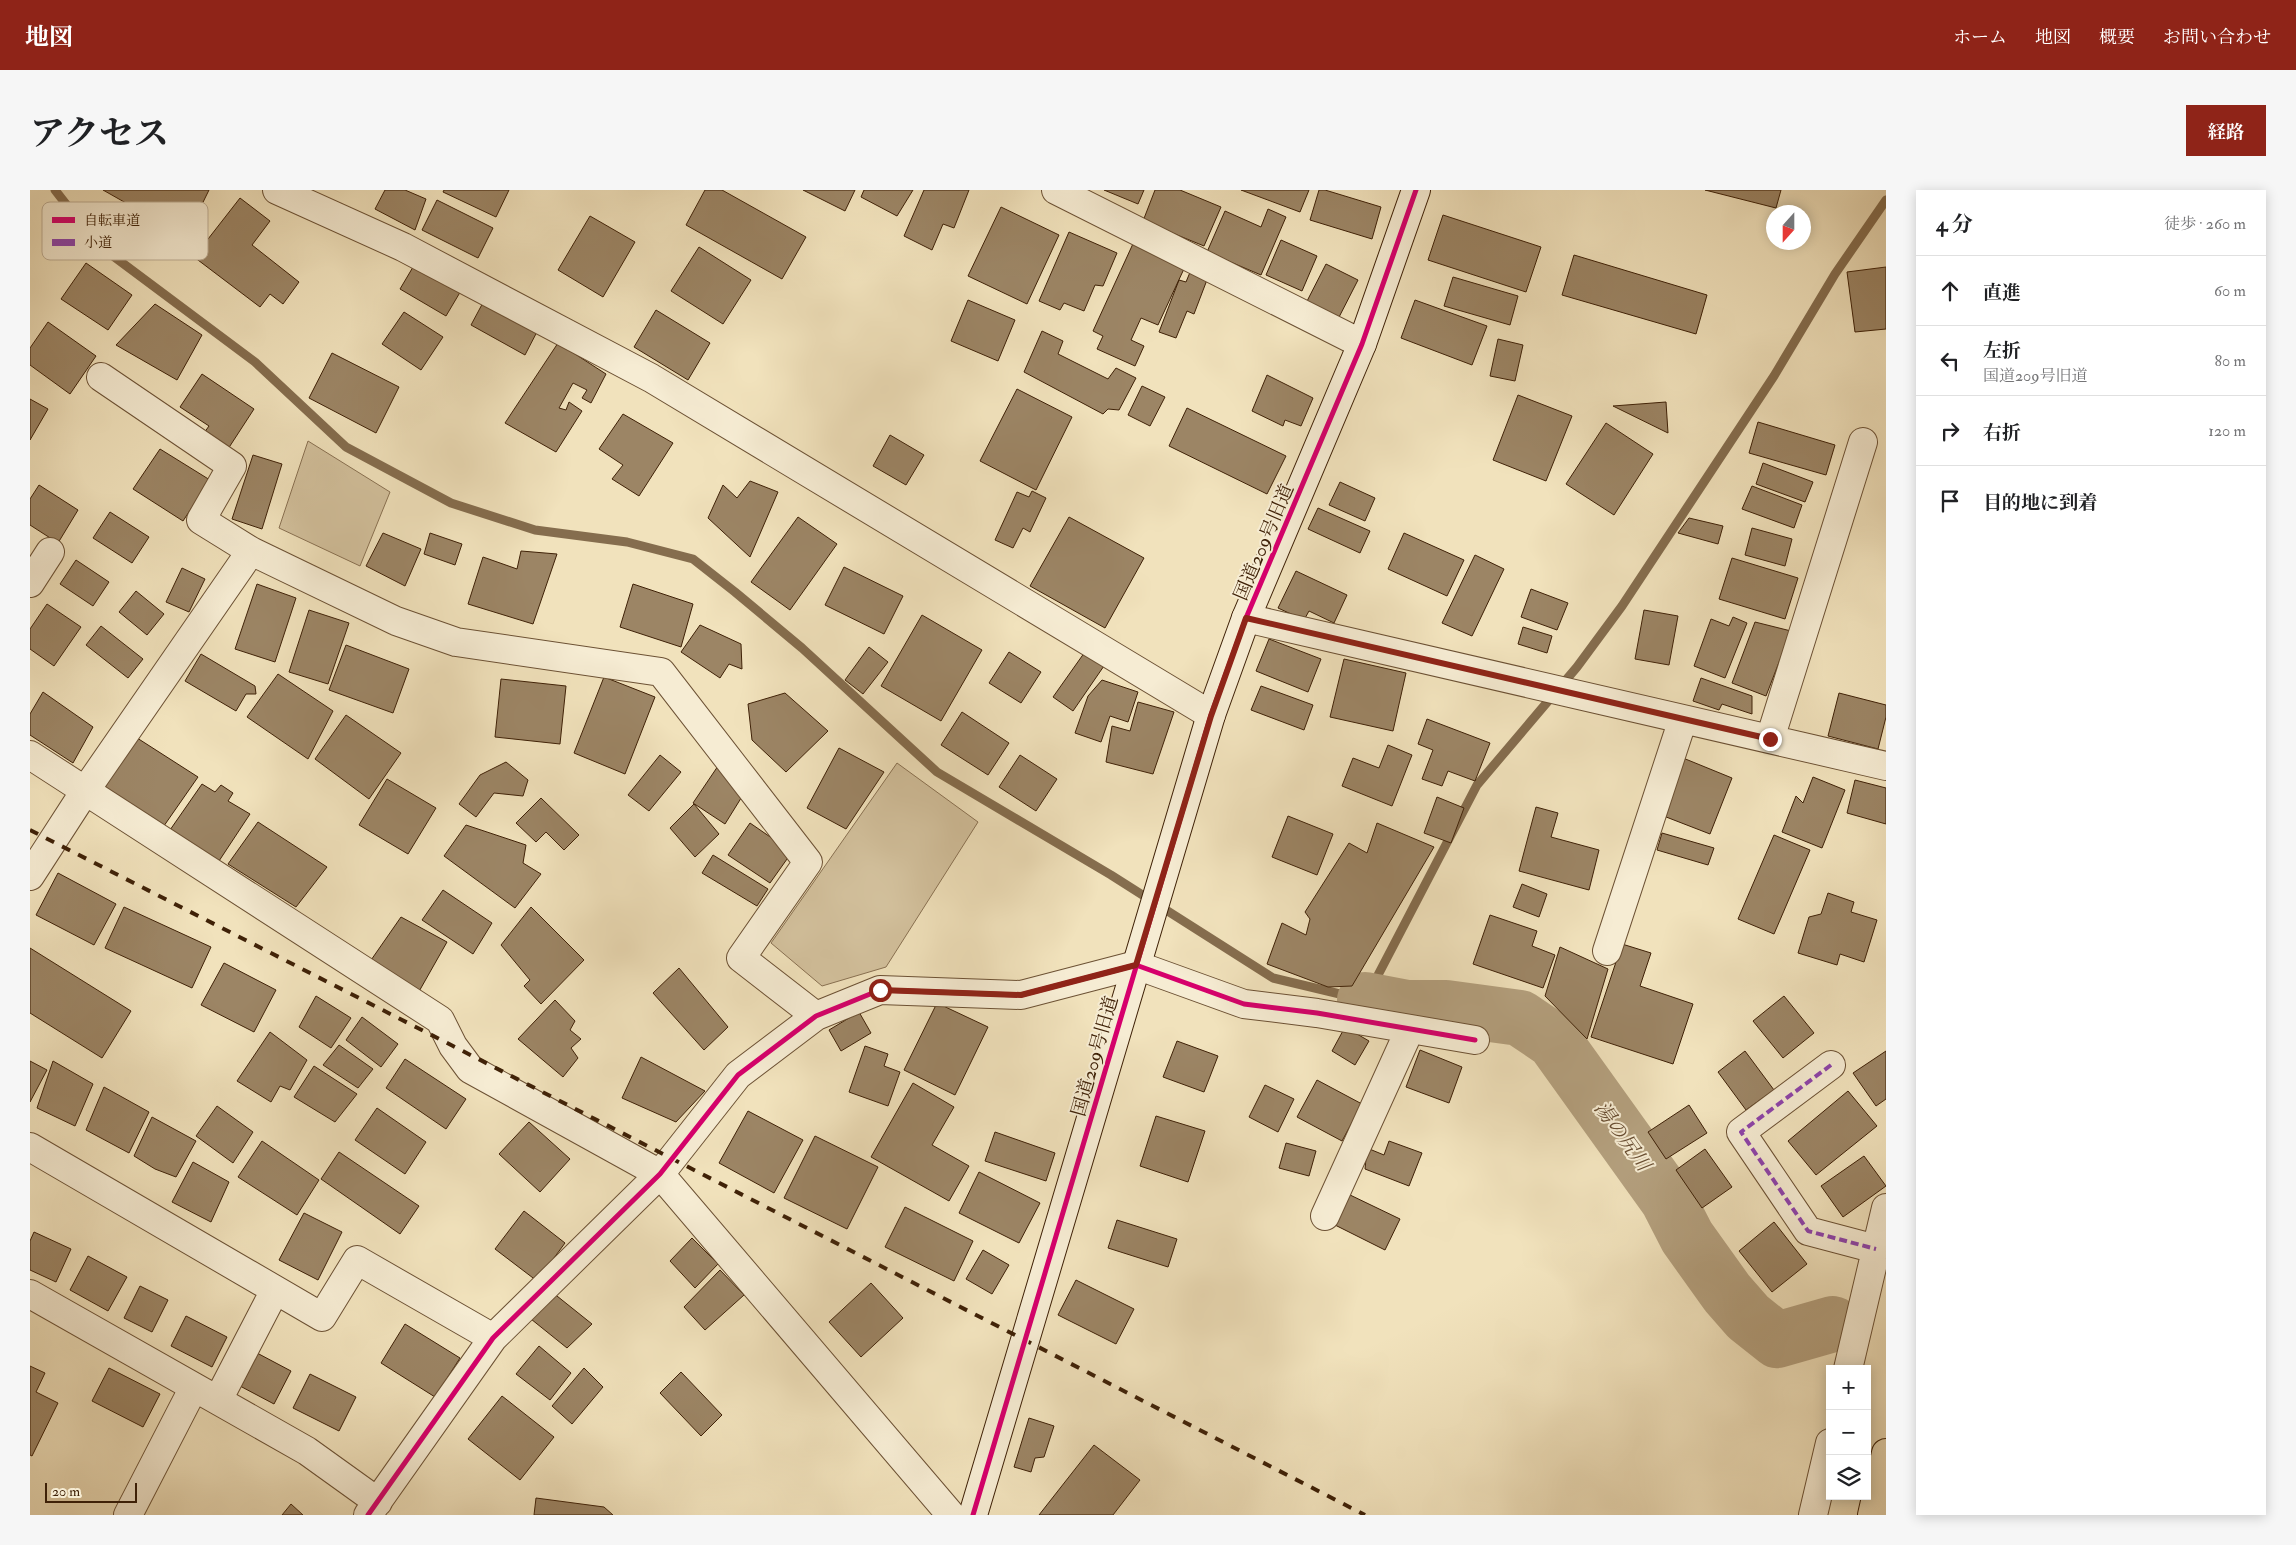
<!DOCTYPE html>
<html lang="ja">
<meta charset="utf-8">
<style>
:root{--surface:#fff;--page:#f6f6f6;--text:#202124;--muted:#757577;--line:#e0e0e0;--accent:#8f2418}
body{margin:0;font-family:"IM FELL Double Pica","Noto Serif JP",serif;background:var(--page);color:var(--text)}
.controls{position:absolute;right:15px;bottom:15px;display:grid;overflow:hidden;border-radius:0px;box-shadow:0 2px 12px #0003}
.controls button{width:45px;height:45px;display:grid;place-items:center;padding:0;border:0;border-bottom:1px solid var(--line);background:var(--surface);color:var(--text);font:25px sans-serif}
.compass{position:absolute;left:1736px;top:15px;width:45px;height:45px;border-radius:50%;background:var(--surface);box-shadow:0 2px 12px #0003;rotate:201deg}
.scale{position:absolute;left:15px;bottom:12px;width:92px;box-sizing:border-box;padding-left:5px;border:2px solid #3f2107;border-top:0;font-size:14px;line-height:18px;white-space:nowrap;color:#3f2107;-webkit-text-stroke:4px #f6ecd3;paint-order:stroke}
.stop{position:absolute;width:15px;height:15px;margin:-11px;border:4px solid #8f2418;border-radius:50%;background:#fff}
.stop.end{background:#8f2418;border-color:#fff;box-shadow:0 1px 5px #0008}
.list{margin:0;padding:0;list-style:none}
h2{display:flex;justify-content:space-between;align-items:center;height:65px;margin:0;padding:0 20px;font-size:21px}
h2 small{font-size:16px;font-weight:400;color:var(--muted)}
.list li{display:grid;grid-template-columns:32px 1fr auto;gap:15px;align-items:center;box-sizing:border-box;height:70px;padding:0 20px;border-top:1px solid var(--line)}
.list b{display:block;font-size:19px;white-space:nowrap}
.list p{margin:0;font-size:16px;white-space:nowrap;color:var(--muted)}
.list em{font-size:16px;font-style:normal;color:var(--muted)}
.icon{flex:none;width:28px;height:28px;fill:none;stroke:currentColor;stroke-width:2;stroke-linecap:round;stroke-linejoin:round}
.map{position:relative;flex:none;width:1856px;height:1325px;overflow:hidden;border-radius:0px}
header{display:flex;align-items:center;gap:30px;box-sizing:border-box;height:70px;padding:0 25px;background:var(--accent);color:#fff}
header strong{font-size:24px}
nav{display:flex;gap:28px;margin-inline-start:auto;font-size:18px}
.intro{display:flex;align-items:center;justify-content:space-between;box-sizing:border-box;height:120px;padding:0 30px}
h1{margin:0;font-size:35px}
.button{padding:12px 22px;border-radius:0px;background:var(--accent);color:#fff;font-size:18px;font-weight:700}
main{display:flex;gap:30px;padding:0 30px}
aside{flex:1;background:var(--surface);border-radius:0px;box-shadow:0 2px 12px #0003}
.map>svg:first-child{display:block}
.green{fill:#d3c19d;stroke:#897152}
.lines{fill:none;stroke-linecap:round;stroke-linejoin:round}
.stream{stroke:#856d4e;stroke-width:9}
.river{stroke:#b4a07e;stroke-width:56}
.building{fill:#9c8565;stroke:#3f2107}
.street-casing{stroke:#6c5134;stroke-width:30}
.secondary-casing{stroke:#3f2107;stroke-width:30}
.highway-casing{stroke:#3f2107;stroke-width:30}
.street{stroke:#f6ecd3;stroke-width:28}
.secondary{stroke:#f6ecd3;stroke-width:28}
.highway{stroke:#f1e2bc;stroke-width:28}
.rail{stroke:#3f2107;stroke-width:4;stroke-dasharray:9 9;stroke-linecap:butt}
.quiet{stroke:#8e44ad;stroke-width:4;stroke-dasharray:8 4;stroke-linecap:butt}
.cycleway-casing{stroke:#f6ecd3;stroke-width:8}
.cycleway{stroke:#d6006c;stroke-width:5}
.route{stroke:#8f2418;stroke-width:6}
.labels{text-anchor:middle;stroke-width:4;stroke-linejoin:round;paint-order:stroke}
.street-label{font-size:19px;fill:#3f2107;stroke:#f6ecd3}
.water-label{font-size:20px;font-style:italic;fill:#684d31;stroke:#f6ecd3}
.key{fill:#f6ecd3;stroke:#bfaf96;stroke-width:1}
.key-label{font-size:14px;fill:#3f2107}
</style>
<header>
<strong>地図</strong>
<nav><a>ホーム</a><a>地図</a><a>概要</a><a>お問い合わせ</a></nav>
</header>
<div class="intro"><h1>アクセス</h1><a class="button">経路</a></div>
<main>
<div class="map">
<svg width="1856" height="1325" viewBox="0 0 1856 1325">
<rect width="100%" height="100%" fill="#f1e2bc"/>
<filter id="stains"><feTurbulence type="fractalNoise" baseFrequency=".004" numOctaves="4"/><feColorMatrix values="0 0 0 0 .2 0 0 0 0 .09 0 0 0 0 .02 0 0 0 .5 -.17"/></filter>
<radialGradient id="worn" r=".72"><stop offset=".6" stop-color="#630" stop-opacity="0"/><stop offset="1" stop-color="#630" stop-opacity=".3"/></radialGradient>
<path class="green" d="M278,251L360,302L330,376L249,338Z
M867,573L948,632L856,777L792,796L741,753Z"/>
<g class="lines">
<path class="stream" d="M25,0L67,54L225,172L316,257L421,313L505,340L597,352L663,369L705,402L772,458L907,582L1081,685L1243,788L1335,810L1447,595L1547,477L1592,416L1744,186L1805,84L1856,10"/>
<path class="river" d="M1335,810L1377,818H1416L1490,828L1524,851L1638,1010L1657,1047L1697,1103L1718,1127L1747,1150L1803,1134"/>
</g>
<path class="building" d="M73,0H179L156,47Z
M355,0H375L396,9L385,40L345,19Z
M414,0H479L466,27L413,2Z
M675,0H692L776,47L752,89L656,35Z
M773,0H825L815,21Z
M834,0H883L867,26L831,7Z
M894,0H939L924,38L913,34L902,60L874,46Z
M1074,0H1114L1108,14Z
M1125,0H1150L1191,17L1174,56L1113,31Z
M1211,0H1279L1270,22Z
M1289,0H1295L1351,17L1342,49L1280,30Z
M1675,0H1751L1746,18Z
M210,8L240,31L222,55L269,92L253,114L240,104L230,117L164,67Z
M407,10L463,38L448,68L392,40Z
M971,17L1029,45L997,114L938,86Z
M1238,19L1256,27L1231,85L1177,62L1195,21L1231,37Z
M1413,25L1511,57L1496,102L1398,70Z
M560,26L605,52L573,107L528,80Z
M1039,42L1087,63L1073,96L1065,95L1054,121L1034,113L1030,120L1009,111Z
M1107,45L1159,68L1128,135L1111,128L1101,150L1114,156L1105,176L1067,159L1073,146L1063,141Z
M1251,50L1287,66L1272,101L1236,85Z
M669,57L721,90L693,134L641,101Z
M1544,65L1677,105L1666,144L1532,105Z
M386,72L432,99L416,126L370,99Z
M56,73L102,105L78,140L31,109Z
M1296,74L1328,90L1306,133L1274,117Z
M1163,75L1180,82L1164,124L1157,121L1146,148L1129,142L1149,90L1156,92Z
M1856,77V139L1825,142L1817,82Z
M1423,87L1488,106L1480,135L1414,116Z
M456,107L510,136L495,165L441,135Z
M938,110L985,130L968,171L921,151Z
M1385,110L1457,136L1442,175L1371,148Z
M125,114L172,145L147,190L86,155Z
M626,120L680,153L658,190L604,157Z
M374,122L413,147L391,180L352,154Z
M18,132L66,166L40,204L0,175V158Z
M1012,141L1033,151L1028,164L1078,189L1086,178L1106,188L1089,220L1078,219L1073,224L994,182Z
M1468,149L1493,155L1485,191L1460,186Z
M528,153L576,184L561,213L552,208L557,200L543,193L529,218L536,220L539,212L552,221L526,262L475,233Z
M302,163L369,197L346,243L279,208Z
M172,184L224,219L198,259L174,243L179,236L150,217Z
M1237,185L1283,208L1271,236L1255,230L1253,236L1222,221Z
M1112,196L1135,207L1120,236L1098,225Z
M987,199L1042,227L1006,300L950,271Z
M1488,205L1542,226L1516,291L1463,270Z
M0,209L18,219L0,250Z
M1636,212L1638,243L1583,216Z
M1157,218L1256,266L1237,304L1139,256Z
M593,224L643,253L609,306L582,289L593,275L569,259Z
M1728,232L1805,255L1796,285L1719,263Z
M1576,233L1623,264L1584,325L1536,294Z
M860,245L894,265L876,295L843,276Z
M130,259L180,290L153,331L103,299Z
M223,265L252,274L232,339L202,329Z
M1733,273L1783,292L1775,312L1726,294Z
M720,291L748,302L720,367L678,328L693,295L707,308Z
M1310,292L1345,308L1335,331L1299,315Z
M9,295L48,320L28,353L0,335V309Z
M1722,296L1772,315L1764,338L1712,319Z
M1002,301L1016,308L1000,342L993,338L983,358L965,350L987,302L999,307Z
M1288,318L1340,341L1330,363L1278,339Z
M80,322L119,347L102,373L63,348Z
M768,327L807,354L760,420L721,392Z
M1039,327L1114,368L1075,438L1000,396Z
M1659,328L1693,336L1688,354L1648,343Z
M1722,338L1762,349L1755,376L1715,365Z
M353,343L391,359L375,396L336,376Z
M400,343L432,354L425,375L394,364Z
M1374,343L1434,370L1417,406L1358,379Z
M491,361L527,364L503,434L438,414L453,367L487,379Z
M1445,365L1474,379L1442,446L1412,433Z
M1702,368L1768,388L1755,429L1689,409Z
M46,370L79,392L63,416L30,394Z
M814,377L873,406L854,444L795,415Z
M152,378L175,389L159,422L136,412Z
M1266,381L1317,405L1304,433L1279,421L1274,430L1248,418Z
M227,394L266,408L245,472L205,459Z
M603,394L663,414L651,457L590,437Z
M1501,399L1538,413L1527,440L1491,427Z
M106,401L134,424L117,445L89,422Z
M17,414L51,437L24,476L0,459V439Z
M279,420L319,433L298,494L259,482Z
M1614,420L1648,426L1639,475L1605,469Z
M892,425L952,460L911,531L851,496Z
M1703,427L1717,433L1695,488L1664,476L1681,429L1699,436Z
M1725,432L1761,441L1736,506L1702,493Z
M670,435L711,454L712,479L699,474L690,488L651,462Z
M71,436L113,469L98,488L56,455Z
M1493,437L1522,446L1517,463L1488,454Z
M1239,449L1291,469L1278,502L1226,481Z
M316,455L379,479L363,523L299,500Z
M839,457L858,472L833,504L815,490Z
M1057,459L1076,473L1043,521L1023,507Z
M979,462L1011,482L991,513L959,493Z
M171,464L225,496L226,504H216L206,521L155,491Z
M1314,469L1376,483L1363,541L1300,527Z
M248,484L303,521L278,569L217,527Z
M574,487L625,507L595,584L544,563Z
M1671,488L1722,506V524L1692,514L1689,520L1663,511Z
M471,489L536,496L530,554L465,547Z
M1072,490L1108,502L1098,532L1080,526L1071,552L1045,543L1058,506Z
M1231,496L1283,515L1274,540L1221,520Z
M13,502L63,537L43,573L0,545V524Z
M755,503L798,541L756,582L722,550L718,514Z
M1809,503L1856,515V527L1848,559L1798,546Z
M1108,512L1144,522L1123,584L1076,572L1082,536L1100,541Z
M932,522L979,553L958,585L911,555Z
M316,525L371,563L339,609L285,569Z
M1397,529L1460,553L1445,591L1418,581L1412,596L1392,589L1403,560L1388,554Z
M104,546L168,587L129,643L69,608Z
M1358,555L1382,565L1362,616L1312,596L1323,568L1349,578Z
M809,558L854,582L816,639L777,618Z
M630,565L651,582L619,621L598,605Z
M990,565L1027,589L1006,621L969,597Z
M1653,568L1702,588L1680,644L1631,625Z
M476,572L498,590L493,606L464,603L446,627L429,614L450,585Z
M688,576L713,605L695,634L663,613Z
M1783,587L1815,600L1792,658L1752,642L1766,606L1773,613Z
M357,589L406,618L378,664L329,635Z
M1825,590L1856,598V634L1817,623Z
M172,594L185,602L191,595L203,603L198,611L220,624L189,671L140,640Z
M1407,607L1434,618L1421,653L1394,643Z
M511,608L549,645L534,660L516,642L506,652L486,633Z
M664,614L689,644L665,667L640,638Z
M1506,617L1528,623L1521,647L1569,660L1559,700L1489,681Z
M1258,626L1303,644L1287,685L1242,667Z
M228,632L297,677L266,717L198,674Z
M720,633L762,662L740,693L698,665Z
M1347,633L1404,657L1322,796L1298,797L1237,774L1252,733L1276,745L1280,729L1275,722L1319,653L1337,663Z
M436,635L496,655L493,673L511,684L485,718L414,666Z
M1632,643L1684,658L1678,675L1627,660Z
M1744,645L1780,660L1744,744L1708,729Z
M683,665L738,699L727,716L672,683Z
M28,683L86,714L64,755L6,725Z
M1492,694L1517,704L1509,727L1483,717Z
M413,700L462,733L443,764L392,730Z
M1798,703L1824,712L1821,722L1847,730L1834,772L1810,764L1807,775L1768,763L1779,727L1791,724Z
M94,717L181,757L162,798L75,758Z
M501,717L554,770L511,814L494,796L500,790L471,755Z
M1460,725L1507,741L1502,756L1525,765L1513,798L1443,774Z
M371,727L417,752L387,805L339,773Z
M1592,754L1621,763L1610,796L1663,814L1643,874L1561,847Z
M1530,757L1578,779L1557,849L1515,806Z
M0,758L101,821L72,868L0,823Z
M194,773L246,800L224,842L171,815Z
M649,778L698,837L674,860L623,803Z
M286,806L321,828L301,858L269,837Z
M1754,806L1784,843L1753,868L1723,831Z
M525,810L545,831L540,840L551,849L541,858L548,868L533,887L488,849Z
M907,813L958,837L925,905L874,880Z
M829,822L841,843L811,861L799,840Z
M332,827L368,854L351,877L316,850Z
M1315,837L1339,851L1325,875L1302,861Z
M240,842L277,870L260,900L250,896L241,912L207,891Z
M1147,851L1188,866L1174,902L1133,887Z
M309,855L343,879L328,898L293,875Z
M835,856L858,864L854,876L870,882L858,916L819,902Z
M1390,860L1432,877L1419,913L1376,897Z
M1715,861L1744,900L1716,920L1688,882Z
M1856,861V909L1846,916L1823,883Z
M611,867L675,901L646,932L592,908Z
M375,869L436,909L416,939L356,898Z
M0,871L17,880L0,912Z
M23,871L63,894L45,936L7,918Z
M284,876L327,904L305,932L264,907Z
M1287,890L1332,914L1312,951L1267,927Z
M883,893L924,917L902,955L939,976L919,1011L841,967Z
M1235,895L1264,909L1248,942L1219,927Z
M74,897L119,922L99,963L56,940Z
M1818,901L1847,936L1786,985L1758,951Z
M1659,915L1677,943L1636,969L1618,942Z
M187,916L223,942L203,973L166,946Z
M347,918L396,952L375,984L325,950Z
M718,921L773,950L744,1003L689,973Z
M1126,926L1175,941L1158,992L1110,976Z
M122,927L166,951L146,987L125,979L104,966Z
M499,932L540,969L510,1002L469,964Z
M965,942L1025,963L1016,991L955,971Z
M785,946L848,977L817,1039L754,1008Z
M232,951L289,990L267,1025L208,987Z
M1359,951L1392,963L1379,996L1335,979L1337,958L1354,965Z
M1256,953L1286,961L1279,986L1249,978Z
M1675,959L1702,997L1672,1018L1646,980Z
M309,962L389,1016L370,1044L291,989Z
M1834,966L1856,996L1813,1027L1791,996Z
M163,972L199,992L181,1032L142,1012Z
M949,982L1010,1013L989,1053L929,1023Z
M1318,1004L1370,1029L1355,1060L1303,1034Z
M875,1017L943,1051L924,1091L855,1057Z
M494,1021L535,1053L507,1091L465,1059Z
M274,1023L312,1042L288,1090L249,1070Z
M1087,1030L1147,1049L1138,1077L1078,1058Z
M1744,1032L1777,1074L1742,1102L1709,1061Z
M4,1042L41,1059L26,1092L0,1080V1051Z
M662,1048L688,1074L665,1098L640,1071Z
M953,1060L979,1075L962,1104L936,1089Z
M58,1066L97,1087L78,1121L40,1100Z
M690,1080L714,1105L675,1140L654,1117Z
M1046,1090L1104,1119L1086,1154L1028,1125Z
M841,1093L873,1128L831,1167L799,1132Z
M110,1096L138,1110L122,1142L94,1128Z
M522,1102L562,1134L537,1158L496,1125Z
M156,1126L197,1147L182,1177L141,1156Z
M375,1134L430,1168L405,1207L351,1173Z
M509,1156L541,1183L520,1210L486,1184Z
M227,1163L261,1181L244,1214L210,1196Z
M0,1176L15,1183L6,1202L28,1213L2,1266L0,1265Z
M79,1178L130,1204L113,1237L62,1211Z
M554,1178L573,1197L542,1234L522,1216Z
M651,1182L692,1225L671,1246L630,1203Z
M280,1184L326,1207L309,1241L263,1218Z
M472,1206L524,1247L490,1290L438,1249Z
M999,1228L1024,1236L1014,1267L1005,1268L1001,1282L984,1277Z
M1064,1255L1110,1290L1083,1325H1009Z
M506,1308L574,1317L583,1325H504Z
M261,1314L273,1325H252Z"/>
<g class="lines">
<defs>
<path id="street" d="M247,0L373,57L621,188L1181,525
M1026,0L1332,154
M71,187L202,276L171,330L221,361
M0,393L20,362
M1216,428L1856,576
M1740,549L1833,252
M0,565L410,830L423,856L440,879L630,984L921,1325
M0,686L55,601L221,361L366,431L426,452L631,482L778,672L711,768L786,826
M1577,761L1653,529
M1801,875L1711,942L1778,1041L1846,1059
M0,957L292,1127L327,1070L463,1148
M1295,1026L1380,839
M0,1104L277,1261L348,1312
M1818,1179L1856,1018
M188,1210L245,1100
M98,1325L164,1197
M338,1325L463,1148L630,984L708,885L786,826L850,800L991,805L1106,775L1214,814L1287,823L1445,850
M1783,1325L1800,1253"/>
<path id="secondary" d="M943,1325L1181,525L1216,428L1332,154L1386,0"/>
<path id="highway" d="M1842,1325L1856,1263"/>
</defs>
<use href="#street" class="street-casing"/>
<use href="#secondary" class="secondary-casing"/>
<use href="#highway" class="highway-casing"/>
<use href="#street" class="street"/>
<use href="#secondary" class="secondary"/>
<use href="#highway" class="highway"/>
<path class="rail" d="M0,640L423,856L1335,1325"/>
<path class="quiet" d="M1801,875L1711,942L1778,1041L1846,1059"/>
<defs>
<path id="cycleway" d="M338,1325L463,1148L630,984L708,885L786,826L850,800L991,805L1106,775L1214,814L1287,823L1445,850
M943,1325L1181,525L1216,428L1332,154L1386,0"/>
</defs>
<use href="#cycleway" class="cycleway-casing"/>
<use href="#cycleway" class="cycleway"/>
</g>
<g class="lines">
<path class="route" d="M850,800L991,805L1106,775L1181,526L1216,428L1740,549"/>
</g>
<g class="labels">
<g class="street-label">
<text transform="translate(1233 352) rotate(-67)" y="7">国道209号旧道</text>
<text transform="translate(1064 866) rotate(-74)" y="7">国道209号旧道</text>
</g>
<g class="water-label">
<text transform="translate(1593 946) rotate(54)" y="7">湯の尻川</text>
</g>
</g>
<rect x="12" y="12" width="166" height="58" rx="8" class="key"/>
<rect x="22" y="27" width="23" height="6" fill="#d6006c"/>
<rect x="22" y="49" width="23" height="7" fill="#8e44ad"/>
<g class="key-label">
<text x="54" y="35">自転車道</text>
<text x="54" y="57">小道</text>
</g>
<rect width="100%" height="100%" filter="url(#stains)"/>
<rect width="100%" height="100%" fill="url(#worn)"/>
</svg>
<div class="controls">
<button>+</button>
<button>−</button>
<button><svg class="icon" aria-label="layers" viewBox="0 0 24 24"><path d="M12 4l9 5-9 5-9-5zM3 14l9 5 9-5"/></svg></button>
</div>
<svg class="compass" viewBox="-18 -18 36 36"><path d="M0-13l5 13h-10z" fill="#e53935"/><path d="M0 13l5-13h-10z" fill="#757577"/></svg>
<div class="scale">20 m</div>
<div class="stop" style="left:850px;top:800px"></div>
<div class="stop end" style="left:1740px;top:549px"></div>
</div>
<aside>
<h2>4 分<small>徒歩 · 260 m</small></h2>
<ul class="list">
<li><svg class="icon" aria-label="ahead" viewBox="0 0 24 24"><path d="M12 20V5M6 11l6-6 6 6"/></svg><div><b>直進</b></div><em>60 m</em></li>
<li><svg class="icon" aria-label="left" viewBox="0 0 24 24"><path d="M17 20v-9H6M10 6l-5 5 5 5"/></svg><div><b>左折</b><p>国道209号旧道</p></div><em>80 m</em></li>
<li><svg class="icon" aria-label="right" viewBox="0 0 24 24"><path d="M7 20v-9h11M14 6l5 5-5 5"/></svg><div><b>右折</b></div><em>120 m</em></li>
<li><svg class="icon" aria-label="arrive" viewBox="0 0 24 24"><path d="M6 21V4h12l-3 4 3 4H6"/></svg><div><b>目的地に到着</b></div></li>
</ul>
</aside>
</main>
